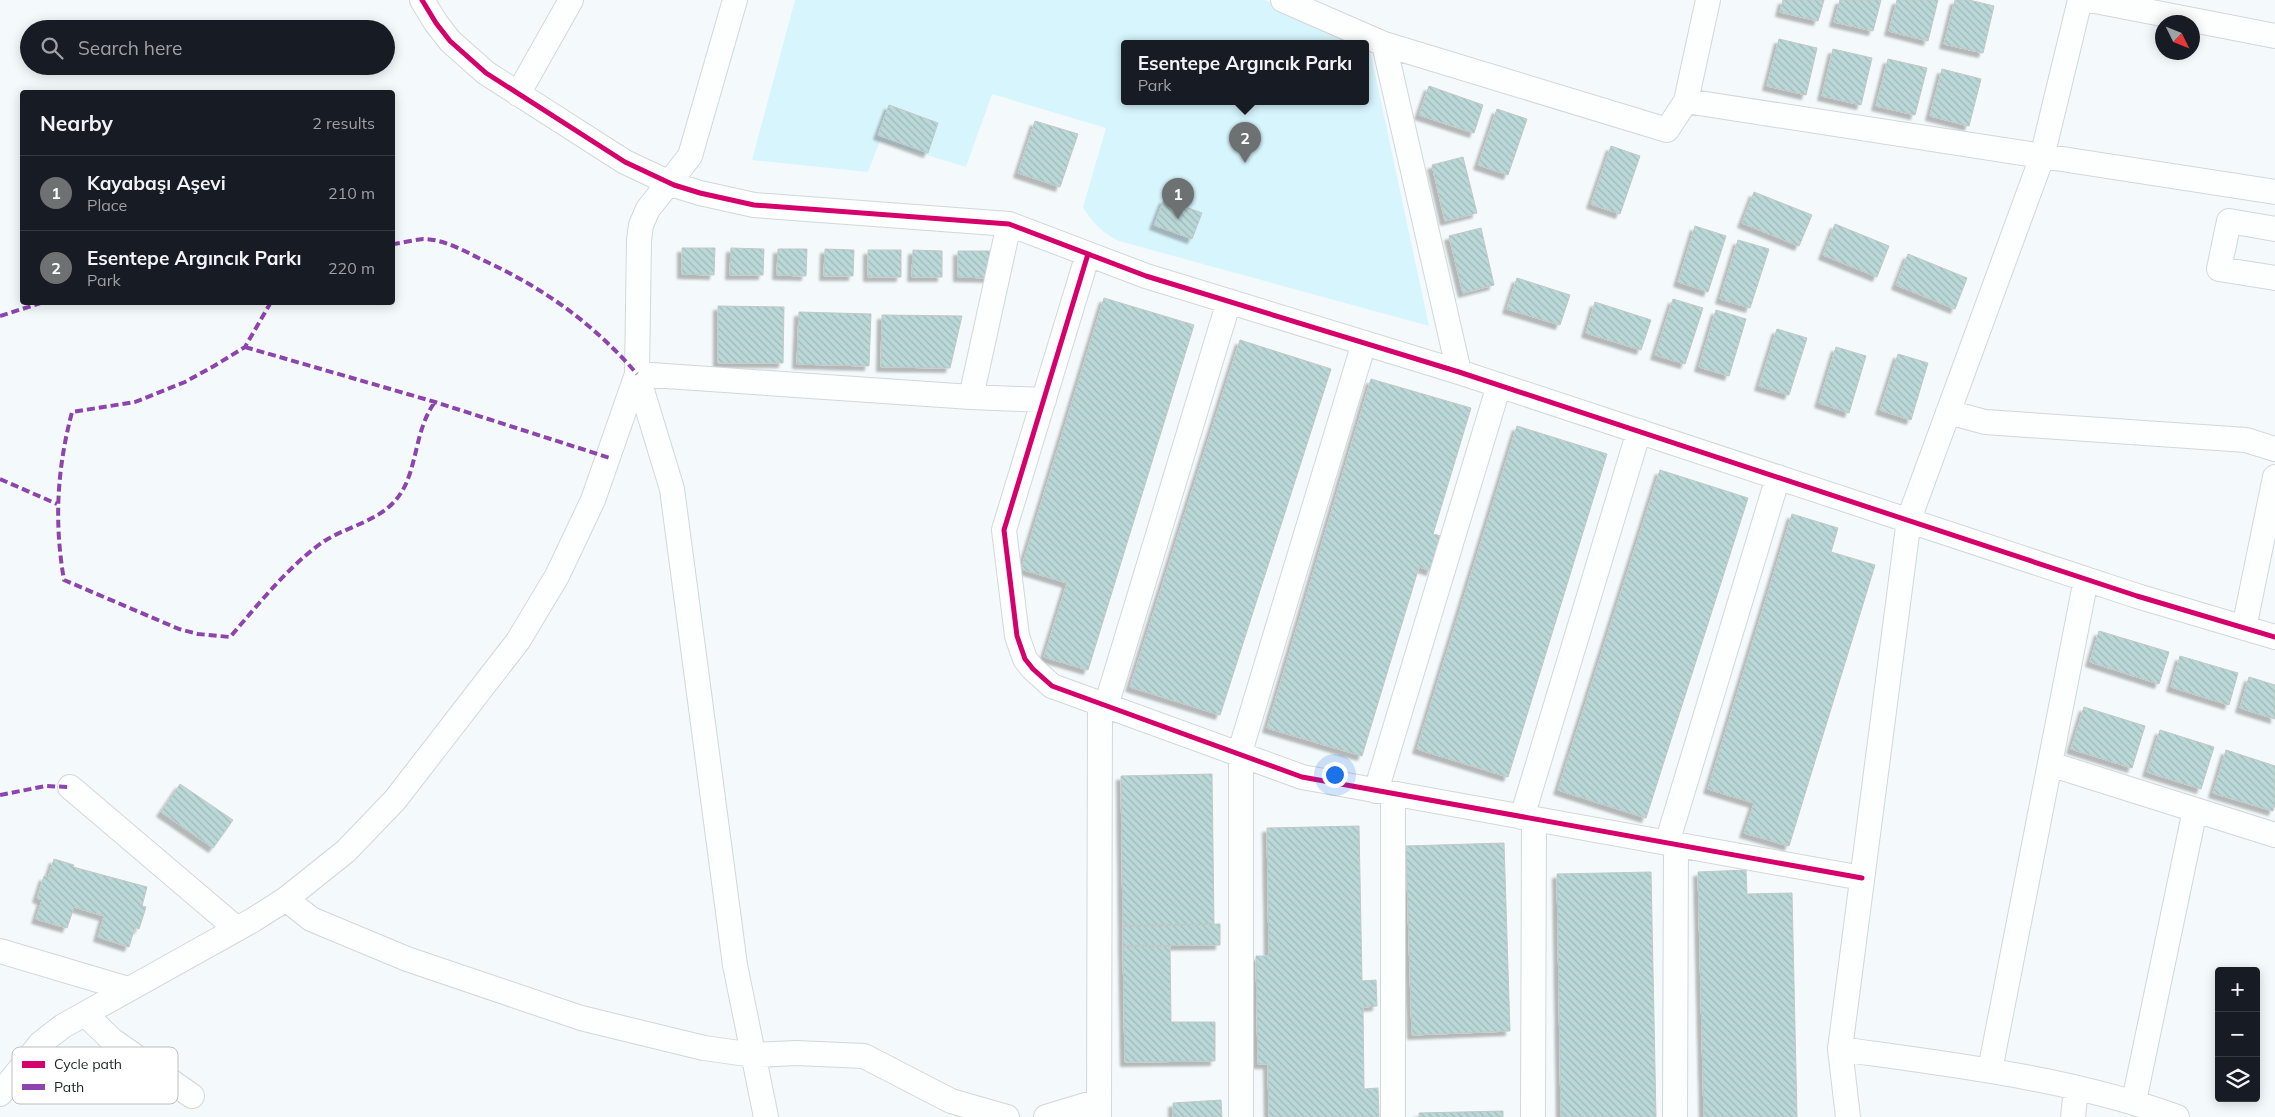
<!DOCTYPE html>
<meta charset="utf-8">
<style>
:root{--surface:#171b24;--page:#242831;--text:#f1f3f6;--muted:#9ea1a6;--line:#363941;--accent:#6d7172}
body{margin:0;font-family:Mulish,sans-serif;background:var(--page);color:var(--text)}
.controls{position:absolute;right:15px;bottom:15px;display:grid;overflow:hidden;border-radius:5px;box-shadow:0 2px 12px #0003}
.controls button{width:45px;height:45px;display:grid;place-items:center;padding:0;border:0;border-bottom:1px solid var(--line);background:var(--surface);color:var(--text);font:25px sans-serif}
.compass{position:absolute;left:2155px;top:15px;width:45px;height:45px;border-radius:50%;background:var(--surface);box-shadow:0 2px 12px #0003;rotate:133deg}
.you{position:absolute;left:1334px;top:774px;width:18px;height:18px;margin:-12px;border:4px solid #fff;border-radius:50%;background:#1a73e8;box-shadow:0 0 0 8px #1a73e833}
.badge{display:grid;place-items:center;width:32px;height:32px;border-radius:50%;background:var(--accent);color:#fff;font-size:16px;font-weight:700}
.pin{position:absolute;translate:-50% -41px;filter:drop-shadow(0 1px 2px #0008)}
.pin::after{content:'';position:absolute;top:26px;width:18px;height:15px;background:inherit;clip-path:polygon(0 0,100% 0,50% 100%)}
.popup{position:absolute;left:1121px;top:40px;width:248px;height:65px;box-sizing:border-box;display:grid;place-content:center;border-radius:5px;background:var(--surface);filter:drop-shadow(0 1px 4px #0005);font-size:16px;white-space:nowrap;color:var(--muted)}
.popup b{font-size:19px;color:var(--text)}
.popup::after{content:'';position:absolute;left:50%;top:100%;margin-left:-10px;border:10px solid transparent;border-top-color:var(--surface)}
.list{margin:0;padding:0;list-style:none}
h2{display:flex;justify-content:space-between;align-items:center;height:65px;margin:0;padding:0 20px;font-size:21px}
h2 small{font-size:16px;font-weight:400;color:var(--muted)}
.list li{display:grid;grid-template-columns:32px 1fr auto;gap:15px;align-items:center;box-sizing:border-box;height:75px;padding:0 20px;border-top:1px solid var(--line)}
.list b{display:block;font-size:19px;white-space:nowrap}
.list p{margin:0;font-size:16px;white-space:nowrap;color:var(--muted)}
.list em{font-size:16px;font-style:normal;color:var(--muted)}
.icon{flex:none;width:28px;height:28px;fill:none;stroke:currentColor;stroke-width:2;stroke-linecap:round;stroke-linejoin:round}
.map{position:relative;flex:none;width:2275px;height:1117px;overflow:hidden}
.search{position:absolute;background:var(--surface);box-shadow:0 2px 12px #0003;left:20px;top:20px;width:375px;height:55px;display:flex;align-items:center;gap:12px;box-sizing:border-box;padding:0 18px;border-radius:28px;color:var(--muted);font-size:19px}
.panel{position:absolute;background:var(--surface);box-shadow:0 2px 12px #0003;left:20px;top:90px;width:375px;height:215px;border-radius:5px}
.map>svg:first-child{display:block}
.park{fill:#d7f5fd;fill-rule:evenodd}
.building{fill:url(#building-back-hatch);stroke:#c3c7c8;filter:url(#shadow)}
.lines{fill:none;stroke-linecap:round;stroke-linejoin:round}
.minor-casing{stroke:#d2d7d8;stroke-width:26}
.minor{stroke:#fdfefe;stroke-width:24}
.quiet{stroke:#8e44ad;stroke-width:4;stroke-dasharray:8 4;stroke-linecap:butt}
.cycleway-casing{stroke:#fff;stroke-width:8}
.cycleway{stroke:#d6006c;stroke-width:5}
.key{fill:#fff;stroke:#bdbebe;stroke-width:1}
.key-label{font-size:14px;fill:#242728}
</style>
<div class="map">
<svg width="2275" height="1117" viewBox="0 0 2275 1117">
<defs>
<pattern id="building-back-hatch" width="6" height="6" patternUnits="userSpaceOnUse" patternTransform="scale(1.25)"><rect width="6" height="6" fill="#b9d8d7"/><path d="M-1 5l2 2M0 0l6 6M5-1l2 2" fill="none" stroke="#9fb9b9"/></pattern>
<filter id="shadow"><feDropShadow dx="-4.5" dy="4.5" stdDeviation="1" flood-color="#0004"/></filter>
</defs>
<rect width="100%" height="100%" fill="#f4fafb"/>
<path class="park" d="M795,0H1265L1368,41L1429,326L1119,241C1103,233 1092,223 1083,207L1106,128L992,94L966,167L880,141L868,172L752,160ZM1125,44H1365V102H1125Z"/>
<path class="building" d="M1783,0H1824L1818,21L1780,12Z
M1840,0H1881L1873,31L1834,22Z
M1897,0H1938L1928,41L1889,31Z
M1955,0H1969L1994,6L1983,53L1944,44Z
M1779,39L1817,48L1806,95L1767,86Z
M1833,49L1872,58L1861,105L1822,96Z
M1888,59L1927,68L1915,115L1876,106Z
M1942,69L1981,79L1969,126L1930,116Z
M1429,86L1483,105L1474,133L1419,115Z
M889,105L938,123L928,153L878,135Z
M1497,109L1527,119L1508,175L1478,165Z
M1035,121L1078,134L1060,187L1018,173Z
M1611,146L1640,156L1620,214L1591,204Z
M1463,157L1477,213L1445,221L1432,165Z
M1754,192L1812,215L1799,246L1742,223Z
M1164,199L1202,213L1192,239L1154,225Z
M1835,224L1889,246L1877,277L1823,255Z
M1695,226L1726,236L1708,292L1678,282Z
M1481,228L1494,285L1463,293L1449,236Z
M1738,240L1769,249L1750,308L1720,299Z
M682,248H715L714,275L682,274Z
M731,248L764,249L763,275H730Z
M778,249H807L806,276L777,275Z
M825,249L854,250L853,276H824Z
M868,250H901V277H868Z
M913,250L942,251V277H912Z
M958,251H992L991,278L958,277Z
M1908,254L1967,278L1955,309L1896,285Z
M1517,278L1570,295L1560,325L1507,309Z
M1104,298L1194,325L1088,670L1044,657L1067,583L1021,569Z
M1673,299L1703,308L1685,364L1655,355Z
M1595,302L1651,320L1641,350L1586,333Z
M718,306L784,307L783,363H718Z
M1716,310L1746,319L1729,376L1699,367Z
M799,312L871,314L869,366L797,364Z
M882,315L962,316L950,368L881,367Z
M1777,329L1807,338L1789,395L1759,386Z
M1240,340L1331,369L1220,715L1130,687Z
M1836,347L1866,356L1849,413L1819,403Z
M1898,354L1928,363L1911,420L1880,410Z
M1371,379L1471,408L1433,534L1441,536L1431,571L1419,567L1362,756L1267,728Z
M1517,426L1607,454L1508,777L1417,749Z
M1660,470L1748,498L1646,818L1558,790Z
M1792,514L1838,528L1831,552L1875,565L1789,846L1744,833L1754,803L1708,789Z
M2099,631L2169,652L2159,684L2090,662Z
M2180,656L2238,673L2229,705L2171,687Z
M2249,677L2275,685V719L2240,708Z
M2084,707L2145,726L2132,768L2071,749Z
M2160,730L2214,747L2201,789L2147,772Z
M2226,750L2275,766V804L2273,811L2213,793Z
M1212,774L1214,924L1123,926L1121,776Z
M180,784L233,820L213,848L161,812Z
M1359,826L1362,981L1376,980L1377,1006L1363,1007L1364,1089L1378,1088L1379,1117H1269L1268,1064H1258L1256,956H1269L1267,828Z
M1504,843L1510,1031L1412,1035L1406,846Z
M54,859L74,865L73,867L147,887L142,906L146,907L139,929L135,927L129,947L98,937L104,916L74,907L67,928L36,919L42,900L37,898L44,876L48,878Z
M1746,870L1747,894L1792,893L1797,1117H1704L1698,872Z
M1651,872L1656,1117H1561L1557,874Z
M1220,924V945L1123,946V926Z
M1123,946H1170L1171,1022H1215V1061L1125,1062Z
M1221,1100L1222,1117H1173V1103Z
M1503,1111V1117H1419V1113Z"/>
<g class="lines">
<defs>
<path id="minor" d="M422,0L436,23L450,41L486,73L625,162L674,185L700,193L754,205L1009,224L1146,276L1459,372L2137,596L2275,637
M735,0L690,156L648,209L641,225L639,240L637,374L971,397L1044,400
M1283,0L1384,44L1667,130L1686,101
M1708,0L1686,101L2275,192
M2090,0L2275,36
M1384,44L1459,372
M518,94L571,0
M2275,229L2229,221L2219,269L2275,278
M1088,254L1004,530L1017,636L1025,659L1033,669L1052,686L1302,777L1862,878
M637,374L672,489L735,965L766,1117
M971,397L1009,224
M1948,412L1985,422L2246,440L2275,449
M2244,628L2275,477
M1106,706L1229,301
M1239,755L1364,343
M2050,764L2275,835
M70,787L237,929
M1376,791L1499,385
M1522,817L1639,431
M1667,843L1778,477
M286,899L311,919L407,959L581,1018L704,1048L754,1055L796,1053L864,1056L951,1101L1007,1117
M0,951L128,989
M85,1014L112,1040L192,1096
M1840,1049C1954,1065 2069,1078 2177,1117
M1990,1070L2086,579
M0,1094L41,1043L63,1026L253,920L286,899L346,851L395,800L518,641L557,576L593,500L637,374
M2134,1101L2195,810
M1046,1117L1099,1101
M1099,1117L1100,704
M1241,1117V755
M1393,1117V794
M1533,1117L1534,819
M1675,1117L1676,845
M1848,1117L1840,1049L1909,519L2042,157L2080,0
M2073,1117L2076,1088"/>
</defs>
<use href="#minor" class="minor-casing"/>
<use href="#minor" class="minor"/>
<path class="quiet" d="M392,244C402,243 413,240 423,239C446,239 467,253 487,262C545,289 595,325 637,374
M271,302L245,347L214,366L185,382L135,402L72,412C57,469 54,522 64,580L179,629L198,634L230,637C258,605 285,570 320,544C342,528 374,523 393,503C419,477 412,433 435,402
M0,316L44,302
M245,347L435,402L610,458
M0,479L57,504
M0,795L46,786L70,787"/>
<defs>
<path id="cycleway" d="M422,0L436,23L450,41L486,73L625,162L674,185L700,193L754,205L1009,224L1146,276L1459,372L2137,596L2275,637
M1088,254L1004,530L1017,636L1025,659L1033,669L1052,686L1302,777L1862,878"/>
</defs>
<use href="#cycleway" class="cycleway-casing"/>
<use href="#cycleway" class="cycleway"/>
</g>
<rect x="12" y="1047" width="166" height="57" rx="8" class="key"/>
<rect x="22" y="1061" width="23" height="7" fill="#d6006c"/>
<rect x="22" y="1084" width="23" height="6" fill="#8e44ad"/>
<g class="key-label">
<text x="54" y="1069">Cycle path</text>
<text x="54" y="1092">Path</text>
</g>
</svg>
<div class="controls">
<button>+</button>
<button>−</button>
<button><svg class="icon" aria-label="layers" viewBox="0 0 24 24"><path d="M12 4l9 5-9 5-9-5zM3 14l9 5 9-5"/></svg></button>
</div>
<svg class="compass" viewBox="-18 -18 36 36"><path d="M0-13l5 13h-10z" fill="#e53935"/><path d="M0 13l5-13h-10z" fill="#9ea1a6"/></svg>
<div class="you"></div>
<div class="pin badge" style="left:1178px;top:219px">1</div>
<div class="pin badge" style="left:1245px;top:163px">2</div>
<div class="popup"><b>Esentepe Argıncık Parkı</b>Park</div>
<div class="search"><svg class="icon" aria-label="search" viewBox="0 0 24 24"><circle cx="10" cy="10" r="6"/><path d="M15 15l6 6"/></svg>Search here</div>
<section class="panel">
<h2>Nearby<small>2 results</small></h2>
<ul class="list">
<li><span class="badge">1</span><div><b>Kayabaşı Aşevi</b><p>Place</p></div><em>210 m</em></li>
<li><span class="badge">2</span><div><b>Esentepe Argıncık Parkı</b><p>Park</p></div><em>220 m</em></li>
</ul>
</section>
</div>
